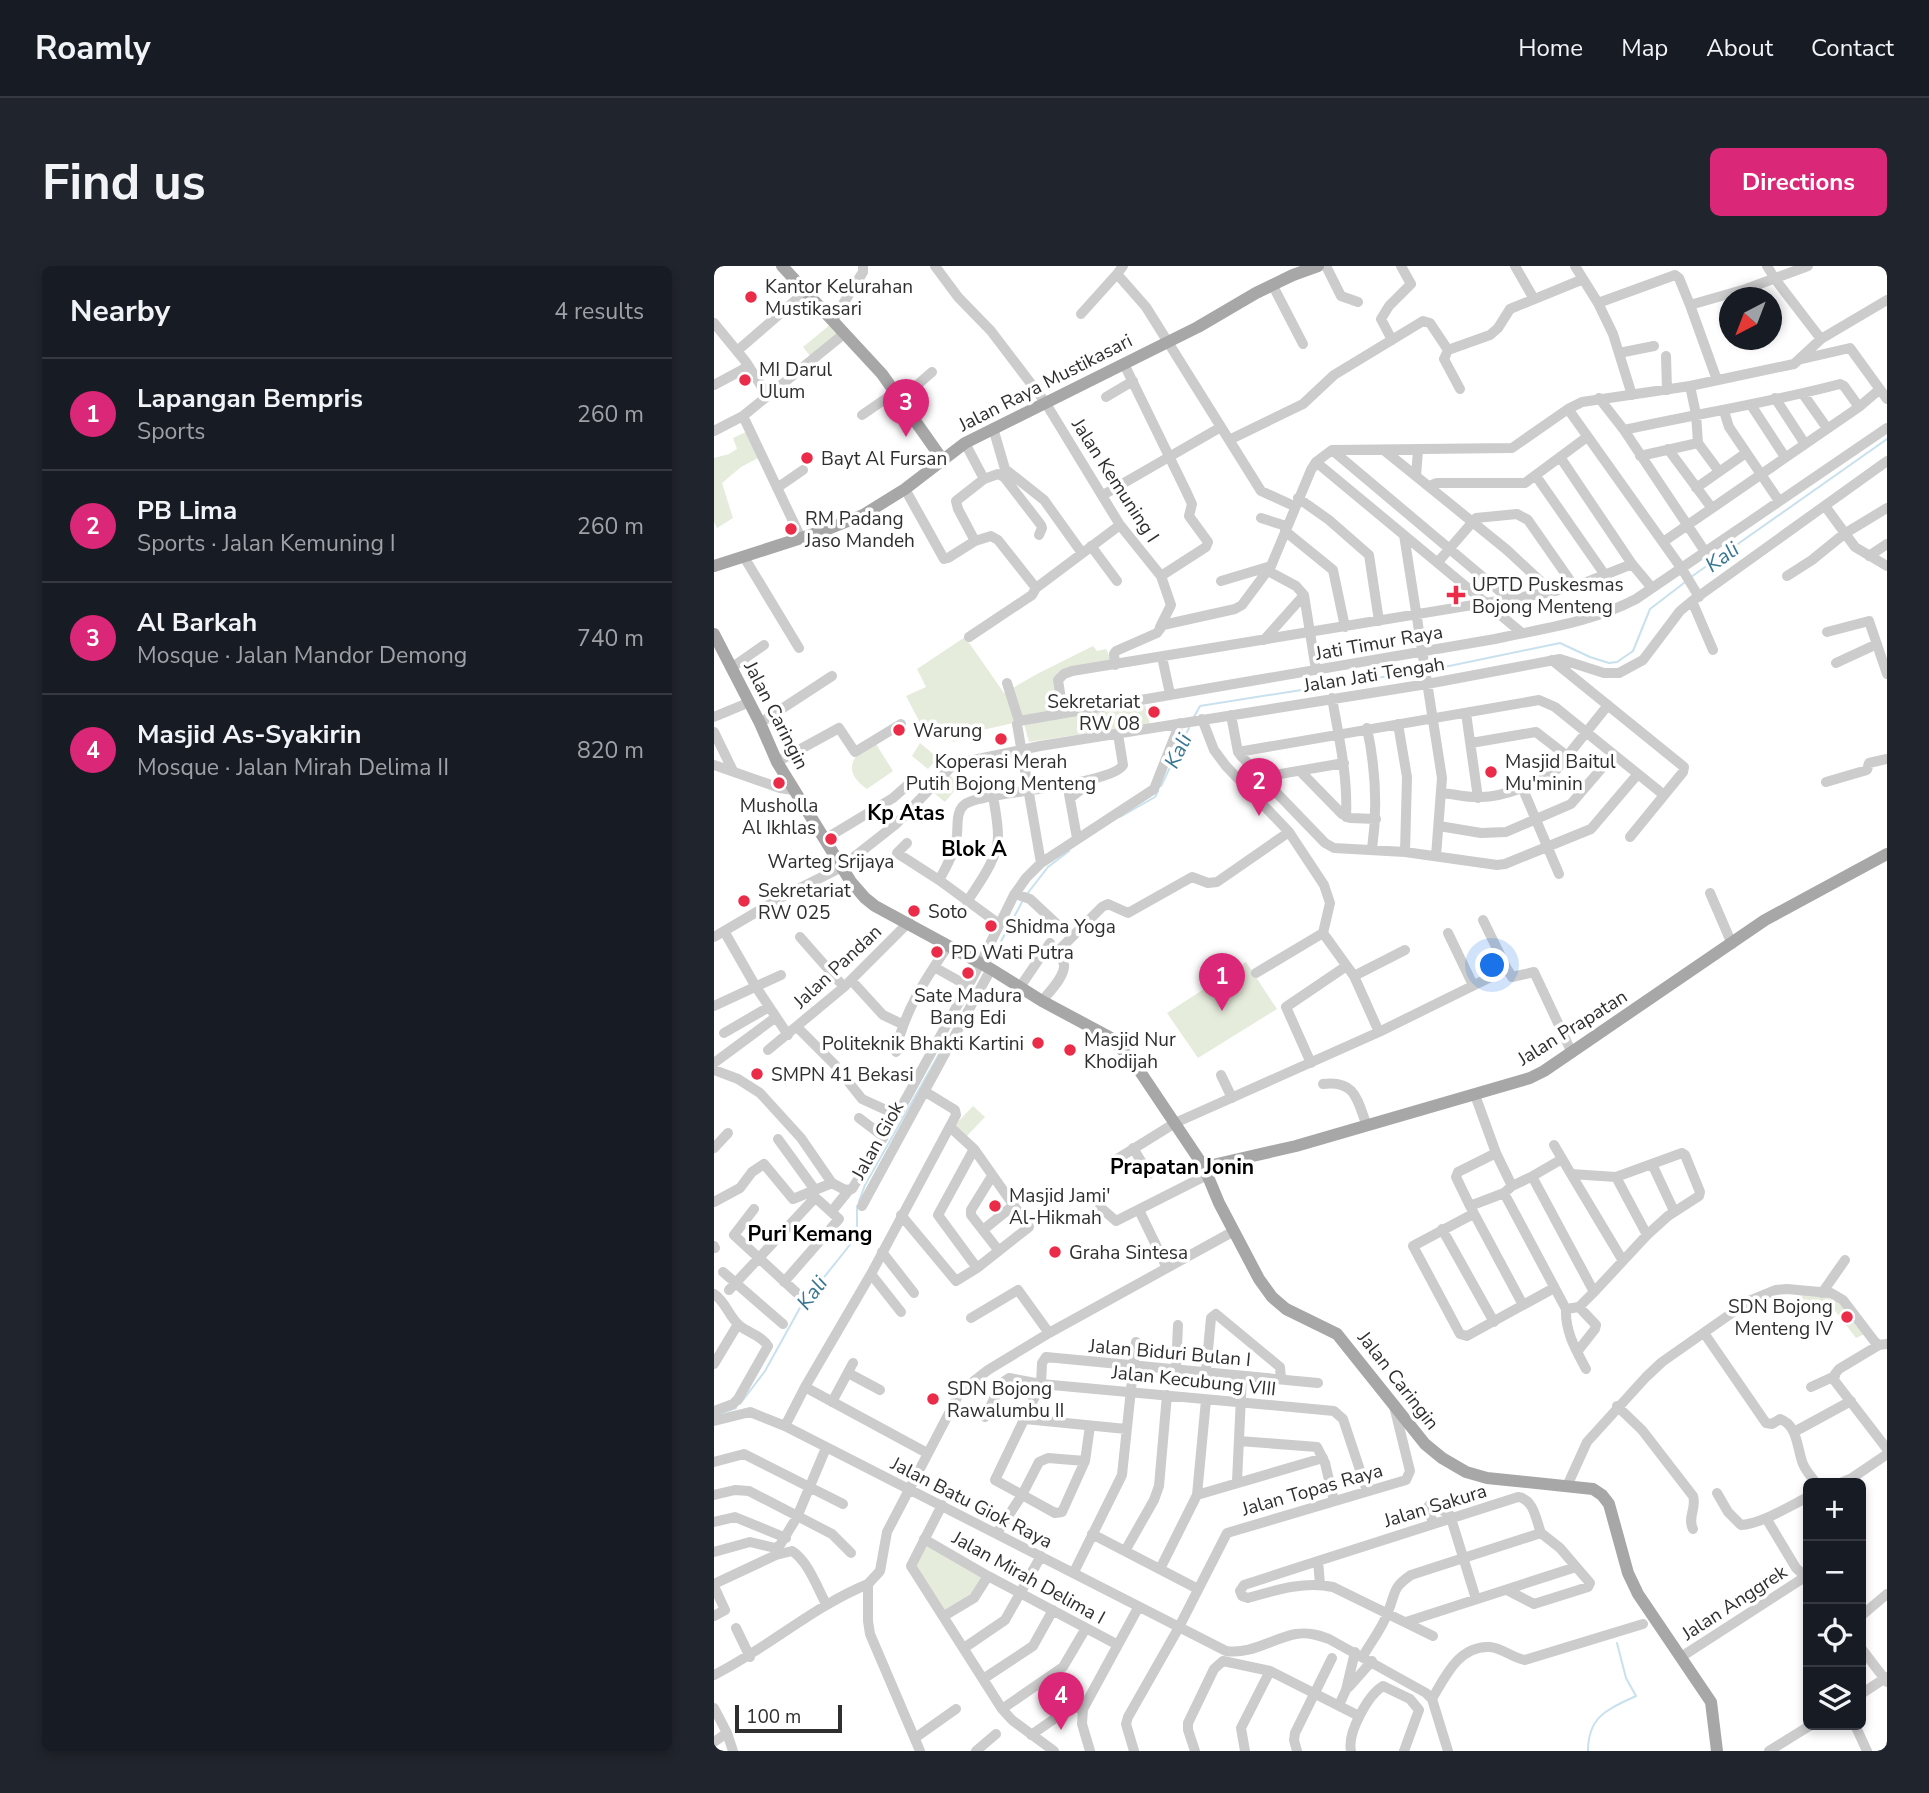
<!DOCTYPE html>
<meta charset="utf-8">
<style>
:root{--surface:#171b24;--page:#20242c;--text:#f1f3f6;--muted:#9ea1a6;--line:#363941;--accent:#db2777}
body{margin:0;font-family:"Nunito Sans",sans-serif;background:var(--page);color:var(--text)}
.controls{position:absolute;right:21px;bottom:21px;display:grid;overflow:hidden;border-radius:10px;box-shadow:0 4px 10px #0003}
.controls button{width:63px;height:63px;display:grid;place-items:center;padding:0;border:0;border-bottom:2px solid var(--line);background:var(--surface);color:var(--text);font:35px sans-serif}
.compass{position:absolute;left:1005px;top:21px;width:63px;height:63px;border-radius:50%;background:var(--surface);box-shadow:0 4px 10px #0003;rotate:222deg}
.scale{position:absolute;left:21px;bottom:18px;width:107px;box-sizing:border-box;padding-left:7px;border:4px solid #2f2f2f;border-top:0;font-size:19px;line-height:24px;white-space:nowrap;color:#2f2f2f;-webkit-text-stroke:5px #fff;paint-order:stroke}
.you{position:absolute;left:779px;top:700px;width:24px;height:24px;margin:-18px;border:5px solid #fff;border-radius:50%;background:#1a73e8;box-shadow:0 0 0 10px #1a73e833}
.badge{display:grid;place-items:center;width:46px;height:46px;border-radius:50%;background:var(--accent);color:#fff;font-size:23px;font-weight:700}
.pin{position:absolute;translate:-50% -58px;filter:drop-shadow(0 2px 4px #0008)}
.pin::after{content:'';position:absolute;top:37px;width:24px;height:21px;background:inherit;clip-path:polygon(0 0,100% 0,50% 100%)}
.list{margin:0;padding:0;list-style:none}
h2{display:flex;justify-content:space-between;align-items:center;height:91px;margin:0;padding:0 28px;font-size:30px}
h2 small{font-size:23px;font-weight:400;color:var(--muted)}
.list li{display:grid;grid-template-columns:46px 1fr auto;gap:21px;align-items:center;box-sizing:border-box;height:112px;padding:0 28px;border-top:2px solid var(--line)}
.list b{display:block;font-size:26px;white-space:nowrap}
.list p{margin:0;font-size:23px;white-space:nowrap;color:var(--muted)}
.list em{font-size:23px;font-style:normal;color:var(--muted)}
.icon{flex:none;width:38px;height:38px;fill:none;stroke:currentColor;stroke-width:2;stroke-linecap:round;stroke-linejoin:round}
.map{position:relative;flex:none;width:1173px;height:1485px;overflow:hidden;border-radius:10px}
header{display:flex;align-items:center;gap:42px;box-sizing:border-box;height:98px;padding:0 35px;background:var(--surface);border-bottom:2px solid var(--line)}
header strong{font-size:33px}
nav{display:flex;gap:38px;margin-inline-start:auto;font-size:24px}
.intro{display:flex;align-items:center;justify-content:space-between;box-sizing:border-box;height:168px;padding:0 42px}
h1{margin:0;font-size:49px}
.button{padding:18px 32px;border-radius:10px;background:var(--accent);color:#fff;font-size:24px;font-weight:700}
main{display:flex;gap:42px;padding:0 42px}
aside{flex:1;background:var(--surface);border-radius:10px;box-shadow:0 4px 10px #0003}
.map>svg:first-child{display:block}
.green{fill:#e6ecdc}
.lines{fill:none;stroke-linecap:round;stroke-linejoin:round}
.stream{stroke:#c8e1ed;stroke-width:2}
.minor{stroke:#ccc;stroke-width:10}
.major{stroke:#a7a7a7;stroke-width:12}
.poi-dot{fill:#ea2c48;stroke:#fff;stroke-width:2.5}
.labels{text-anchor:middle;stroke-width:7;stroke-linejoin:round;paint-order:stroke}
.poi-label{font-size:19px;fill:#2f2f2f;stroke:#fff;text-anchor:start}
.street-label{font-size:19px;fill:#2f2f2f;stroke:#fff}
.water-label{font-size:21px;font-style:italic;fill:#3a7793;stroke:#fff}
.neighbourhood-label{font-size:21px;font-weight:bold;fill:#000;stroke:#fff}
</style>
<header>
<strong>Roamly</strong>
<nav><a>Home</a><a>Map</a><a>About</a><a>Contact</a></nav>
</header>
<div class="intro"><h1>Find us</h1><a class="button">Directions</a></div>
<main>
<aside>
<h2>Nearby<small>4 results</small></h2>
<ul class="list">
<li><span class="badge">1</span><div><b>Lapangan Bempris</b><p>Sports</p></div><em>260 m</em></li>
<li><span class="badge">2</span><div><b>PB Lima</b><p>Sports · Jalan Kemuning I</p></div><em>260 m</em></li>
<li><span class="badge">3</span><div><b>Al Barkah</b><p>Mosque · Jalan Mandor Demong</p></div><em>740 m</em></li>
<li><span class="badge">4</span><div><b>Masjid As-Syakirin</b><p>Mosque · Jalan Mirah Delima II</p></div><em>820 m</em></li>
</ul>
</aside>
<div class="map">
<svg width="1173" height="1485" viewBox="0 0 1173 1485">
<rect width="100%" height="100%" fill="#fff"/>
<path class="green" d="M117,58L127,67L97,91L89,81Z
M32,166L44,192L27,201L8,217L19,252L3,262L0,256V192L15,188L23,183L19,172Z
M251,371L290,427L323,408L379,380L383,385L392,383L398,396L346,411L349,446L264,465L240,476L225,463L213,470L192,430L212,421L203,403Z
M431,439L436,458L315,476L310,458Z
M160,475L179,505L153,523C127,505 138,489 160,475Z
M206,477L224,492L214,503L198,490Z
M232,506L246,518L231,536L216,524Z
M532,696L563,743L484,792L453,747Z
M259,840L271,851L252,871L240,860Z
M1083,1028H1117L1153,1067L1142,1072L1112,1033L1096,1042Z
M210,1273L274,1310L264,1328L230,1350L197,1297Z"/>
<g class="lines">
<path class="stream" d="M977,311L1173,173
M716,404L846,377L876,391L895,397L903,396L919,385L936,343L970,317
M480,451L486,440L707,405
M447,520L475,462
M406,551L441,531L444,525
M313,628L334,601L355,585
M276,696L308,636
M145,935L151,919L233,774
M26,1138L51,1105L87,1040L143,970V940
M0,1150L22,1142
M874,1485C874,1450 894,1443 922,1430L912,1412L903,1377"/>
<path class="minor" d="M221,0L244,31L277,65L331,136L406,259L447,310L457,339L446,361
M409,0L403,8L432,41L547,225L580,240
M612,0L627,30L644,36
M801,0L820,33
M861,0L884,37L899,68L918,129
M1053,0L1061,13L1107,73
M559,20L589,78
M884,37L961,9L965,12L976,39L1032,23L1094,0
M976,39L1003,114
M367,48L403,8
M119,54L149,6V0
M0,57L32,96
M678,74L667,53L675,40L697,18L687,0
M734,84L730,93L746,123
M23,85L91,26
M905,87L940,80
M952,90L953,124
M1088,93L1136,82L1173,133
M410,98L472,225L478,238L475,250L494,276L492,281L447,310
M0,119L28,104L32,101V96L53,129
M976,120L982,148L984,177L1004,204
M1089,128L1113,162
M392,131L419,115
M885,132L910,164L992,287
M1061,132L1091,178
M186,134L218,106
M1037,139L1071,191
M854,143L968,303L985,331
M1010,145L1015,161L1065,235
M148,149L180,127
M29,150L87,272
M279,162L291,203L330,234L368,287
M910,164C982,148 1054,137 1126,118L1130,120L1145,141
M0,165L29,150L131,67
M515,174L589,138L620,109L709,55L716,57L734,84L776,69L784,62L796,43L867,14
M251,177L270,213L284,208L290,211L327,259L328,262L325,269
M954,183L997,241
M618,184L795,333
M671,185L793,284L838,326
M926,190L984,177
M846,191L918,298L938,322
M602,196L808,367
M702,210L704,184
M822,210L891,309
M715,220L723,217H811L873,171
M63,222L89,204
M982,222L1032,187
M191,223L230,293L234,292L261,275L277,270L284,274L322,322
M389,229L507,161
M584,232L615,254L655,289L665,355
M1111,240L1141,281L1173,300
M547,252L572,260
M571,265L619,304L631,361
M690,269L728,512L722,590
M261,275L244,243L242,235L270,213
M949,276L1145,141L1166,123
M377,280L403,315
M1155,290L1173,278
M30,291L85,382
M724,296L762,252L803,248L814,254L860,320
M554,305L582,320L590,329L602,404
M1073,310L1098,294L1130,268L1173,242
M507,315L557,300
M978,335L999,384
M1113,366L1155,355L1173,408
M255,371L318,329L322,322L406,259
M550,374L590,329
M448,391L456,428
M838,394L970,501L969,506L916,571
M1122,397L1163,378
M401,399L400,388L402,385L443,367L449,359L521,343L528,339L557,300L597,204L602,196L618,184L798,182L854,143L868,136L976,120L1080,98L1107,73L1173,34
M17,402L50,379
M293,417L305,455
M618,432C625,472 634,510 632,551
M349,446L344,414L350,408L358,405L838,326L873,316L918,298
M752,447L764,532
M517,449L524,486L527,490L611,577L620,582L691,586L783,599L791,598L877,563L923,509
M0,451L36,436
M488,453L500,484L512,500L575,566L610,619L616,637L609,667L640,710L665,766
M46,457L118,410
M684,458L693,511L691,586
M653,462C662,504 664,541 658,583
M0,466L19,505
M757,477L822,466L853,490
M524,486L825,434L841,441L950,529
M63,496L125,462L141,486L187,458
M0,499L66,522L79,524
M586,505L628,548L636,552L662,553
M549,511L630,497
M1112,516L1153,504L1155,497L1173,493
M353,517L363,572
M808,521L845,608
M728,527C741,528 754,532 767,531C788,531 828,517 843,503L894,439
M356,532L380,514
M725,560L767,567L792,566L857,538L899,489
M111,573L179,532L197,516
M193,577L183,587L225,614L285,658
M327,597L440,523L466,457
M225,614C233,600 241,585 243,569C244,559 242,546 250,539C256,534 264,533 270,532C296,525 399,517 409,499L404,468
M996,627L1018,678
M301,628L316,633L348,663
M253,636C265,617 284,593 284,570C284,556 281,543 279,530
M769,654L793,703
M10,665L42,721L74,769
M734,667L759,719
M0,671L68,631L126,602L182,558L240,498L326,480L713,418L846,393L890,407H905L929,394L966,345L978,335L1173,195
M86,671L130,721
M220,701L254,720
M542,707L609,667
M640,710L691,684
M137,714L169,749L188,758
M306,721L336,677
M328,735C334,727 351,711 350,699C349,692 345,691 346,683L388,641L394,638L414,647L478,611L494,617L503,616L575,566
M0,740L67,709
M83,761L121,799L148,833L183,849
M10,767L55,741
M54,784L130,721L195,656
M182,786C189,747 212,712 234,680
M0,797L62,751
M597,797L572,741L631,701
M0,804L24,813L46,827L87,872L118,917L131,924L138,923L183,849L266,698L300,629L312,612L327,597L303,458L305,455L781,373C830,362 876,357 922,333L1173,162
M507,809L518,832
M609,818C642,814 643,834 653,860
M761,829L782,887L798,920L790,927L852,1043L865,1041L882,1059L881,1063L863,1086
M145,852L170,871
M64,873L101,924
M840,879L857,908L902,911L968,887L971,889L986,926L985,930L954,950L933,969L880,1026
M0,882L14,867
M419,882L435,908
M260,883L224,949L263,1002
M782,887L744,906L742,911L756,940L790,927
M403,893L461,857L665,766L793,703L798,711L820,706L858,787
M938,898L960,945
M857,908L909,995
M278,910L257,944V949L285,985
M817,911L848,893
M902,911L933,969
M798,920L817,911L820,914L880,1026L865,1041
M0,936L26,922L38,906L50,898L79,933L118,917
M148,940L277,703
M756,940L809,1039L840,1022
M386,941L402,955L493,909
M40,943L20,969L85,1029
M425,944L453,1002
M118,945L135,924
M759,948L699,980L746,1068L753,1070L809,1039
M187,949L242,1015L263,1002L315,961L260,883L236,861
M728,963L780,1056
M269,964L300,939
M0,980L1,982
M168,986L200,1027
M9,1006L69,1058
M157,1008L187,1046
M15,1024L98,935L103,933L125,953L70,1016
M1108,1027L1131,994
M0,1028C12,1036 15,1051 26,1060C35,1067 48,1070 54,1080L24,1133L19,1138L0,1145
M852,1043C851,1066 862,1084 872,1103
M257,1052L304,1024L335,1067
M990,1067L1052,1157L1058,1158L1066,1153C1084,1159 1083,1183 1089,1198C1092,1205 1098,1212 1102,1217
M1165,1079L1125,1103L1121,1108L1120,1114L1173,1183
M0,1098L24,1058
M462,1103L464,1059
M492,1105L497,1052L502,1048L566,1101L567,1113
M132,1110L136,1108L166,1124
M91,1121L213,1187
M1097,1121L1121,1110
M118,1136L139,1097
M903,1140L928,1164L979,1230C983,1242 973,1251 979,1263
M271,1151L288,1117L295,1112L327,1118L620,1145L629,1153L653,1225
M311,1153L412,1163
M0,1155L36,1146L71,1160L512,1385C537,1389 559,1372 582,1368C594,1366 604,1369 615,1373L712,1427L718,1433L734,1485
M71,1160L91,1121L157,1008L242,849L241,844L210,825
M376,1160L371,1195L348,1246L341,1247L281,1214L327,1118L328,1097L332,1091L604,1117
M1080,1166L1137,1135
M525,1175L603,1181L611,1197L620,1235
M0,1196L30,1188L129,1238
M523,1215L528,1110
M1126,1217L1138,1212L1172,1189L1173,1186
M853,1220L873,1176L932,1111L948,1096L1035,1035L1062,1024L1073,1023L1117,1027L1129,1034L1161,1076L1165,1079L1173,1078
M1003,1227L1014,1246L1027,1259C1047,1258 1076,1240 1094,1231
M0,1229L21,1224L35,1225L118,1268L137,1287
M483,1229L609,1192
M228,1239L197,1300L288,1443L298,1454L340,1485
M1052,1252L1082,1302L1094,1313
M0,1256L21,1251L72,1272
M719,1257L714,1241L717,1237L736,1249L762,1333
M283,1267L308,1229L325,1196L334,1192L371,1195
M378,1268L484,1323
M210,1273L274,1310L404,1379
M411,1285L440,1234L445,1220L453,1129
M0,1286L36,1276L61,1282L66,1279L83,1251L112,1182
M604,1295L804,1231C820,1233 822,1254 827,1267
M446,1303L483,1229L492,1134
M360,1306L408,1209L422,1076
M0,1318L62,1289L78,1285C94,1295 103,1321 112,1338
M606,1318L604,1295L530,1319L526,1325L528,1330L534,1332C562,1324 590,1315 619,1321L719,1370
M0,1320L11,1344L0,1350
M793,1324L820,1338L874,1321L876,1317L846,1282L827,1267
M230,1350L260,1332L274,1310
M1147,1350L1173,1328
M692,1356L862,1301
M22,1362L36,1391
M250,1382L291,1354L327,1290
M1147,1382L1173,1416
M649,1390C657,1376 669,1361 674,1346C682,1326 678,1322 697,1309L827,1267
M967,1391L1094,1309
M0,1409C54,1382 98,1341 154,1318
M269,1413L319,1380L339,1344
M635,1421L658,1395
M1147,1428L1173,1411
M718,1433C731,1411 745,1379 776,1381C788,1382 799,1392 811,1394L929,1358
M625,1439L632,1424L641,1386
M0,1442L13,1467L19,1485
M288,1443L349,1401L372,1362
M1141,1459L1153,1485
M317,1469L353,1444L359,1441L369,1443
M201,1472L242,1443
M0,1476L13,1467
M206,1485L156,1368L154,1355V1318L166,1305L173,1266L246,1126L274,1104L335,1067L520,965
M262,1485L282,1468
M376,1485L368,1458L369,1443L424,1342
M420,1485L412,1458L414,1451L464,1363L513,1267L692,1214L696,1205L680,1140
M481,1485L474,1464V1457L500,1403L509,1395L556,1405L645,1450
M531,1485L527,1462L556,1405
M583,1485L580,1474L581,1467L618,1392
M637,1485C633,1467 654,1429 669,1420L696,1433L705,1444L690,1485
M1055,1485L1097,1459"/>
<path class="major" d="M68,0L168,108L228,193
M0,300L109,265L149,249L191,223L251,177L484,61L542,27L579,9L604,0
M0,368L46,457L63,496L137,616L151,632L161,640L277,703L328,735L399,773L425,804L490,901L505,937L545,1013L558,1031L572,1043L623,1068L711,1178L728,1192L752,1206L773,1212L879,1223L888,1229L895,1238L914,1307L924,1328L997,1436L1003,1485
M490,901L582,880L816,812L830,805L1051,654L1173,588"/>
</g>
<g class="poi-dot">
<circle cx="37" cy="31" r="7"/>
<circle cx="31" cy="114" r="7"/>
<circle cx="93" cy="192" r="7"/>
<circle cx="77" cy="263" r="7"/>
<path d="M738.5 318.5h7v7h7v7h-7v7h-7v-7h-7v-7h7z"/>
<circle cx="440" cy="446" r="7"/>
<circle cx="185" cy="464" r="7"/>
<circle cx="287" cy="473" r="7"/>
<circle cx="777" cy="506" r="7"/>
<circle cx="65" cy="517" r="7"/>
<circle cx="117" cy="573" r="7"/>
<circle cx="30" cy="635" r="7"/>
<circle cx="200" cy="645" r="7"/>
<circle cx="277" cy="660" r="7"/>
<circle cx="223" cy="686" r="7"/>
<circle cx="254" cy="707" r="7"/>
<circle cx="324" cy="777" r="7"/>
<circle cx="356" cy="784" r="7"/>
<circle cx="43" cy="808" r="7"/>
<circle cx="281" cy="940" r="7"/>
<circle cx="341" cy="986" r="7"/>
<circle cx="1133" cy="1051" r="7"/>
<circle cx="219" cy="1133" r="7"/>
</g>
<g class="labels">
<g class="poi-label">
<text x="51" y="27">Kantor Kelurahan<tspan x="51" dy="22">Mustikasari</tspan></text>
<text x="45" y="110">MI Darul<tspan x="45" dy="22">Ulum</tspan></text>
<text x="107" y="199">Bayt Al Fursan</text>
<text x="91" y="259">RM Padang<tspan x="91" dy="22">Jaso Mandeh</tspan></text>
<text x="758" y="325">UPTD Puskesmas<tspan x="758" dy="22">Bojong Menteng</tspan></text>
<text x="426" y="442" text-anchor="end">Sekretariat<tspan x="426" dy="22">RW 08</tspan></text>
<text x="199" y="471">Warung</text>
<text x="287" y="502" text-anchor="middle">Koperasi Merah<tspan x="287" dy="22">Putih Bojong Menteng</tspan></text>
<text x="791" y="502">Masjid Baitul<tspan x="791" dy="22">Mu'minin</tspan></text>
<text x="65" y="546" text-anchor="middle">Musholla<tspan x="65" dy="22">Al Ikhlas</tspan></text>
<text x="117" y="602" text-anchor="middle">Warteg Srijaya</text>
<text x="44" y="631">Sekretariat<tspan x="44" dy="22">RW 025</tspan></text>
<text x="214" y="652">Soto</text>
<text x="291" y="667">Shidma Yoga</text>
<text x="237" y="693">PD Wati Putra</text>
<text x="254" y="736" text-anchor="middle">Sate Madura<tspan x="254" dy="22">Bang Edi</tspan></text>
<text x="370" y="780">Masjid Nur<tspan x="370" dy="22">Khodijah</tspan></text>
<text x="310" y="784" text-anchor="end">Politeknik Bhakti Kartini</text>
<text x="57" y="815">SMPN 41 Bekasi</text>
<text x="295" y="936">Masjid Jami'<tspan x="295" dy="22">Al-Hikmah</tspan></text>
<text x="355" y="993">Graha Sintesa</text>
<text x="1119" y="1047" text-anchor="end">SDN Bojong<tspan x="1119" dy="22">Menteng IV</tspan></text>
<text x="233" y="1129">SDN Bojong<tspan x="233" dy="22">Rawalumbu II</tspan></text>
</g>
<g class="street-label">
<text transform="translate(331 116) rotate(-27)" y="7">Jalan Raya Mustikasari</text>
<text transform="translate(402 214) rotate(57)" y="7">Jalan Kemuning I</text>
<text transform="translate(665 376) rotate(-10)" y="7">Jati Timur Raya</text>
<text transform="translate(660 408) rotate(-9)" y="7">Jalan Jati Tengah</text>
<text transform="translate(63 449) rotate(63)" y="7">Jalan Caringin</text>
<text transform="translate(123 700) rotate(-43)" y="7">Jalan Pandan</text>
<text transform="translate(858 761) rotate(-32)" y="7">Jalan Prapatan</text>
<text transform="translate(163 874) rotate(-61)" y="7">Jalan Giok</text>
<text transform="translate(456 1086) rotate(5)" y="7">Jalan Biduri Bulan I</text>
<text transform="translate(480 1114) rotate(6)" y="7">Jalan Kecubung VIII</text>
<text transform="translate(685 1114) rotate(52)" y="7">Jalan Caringin</text>
<text transform="translate(598 1223) rotate(-16)" y="7">Jalan Topas Raya</text>
<text transform="translate(258 1236) rotate(27)" y="7">Jalan Batu Giok Raya</text>
<text transform="translate(721 1239) rotate(-17)" y="7">Jalan Sakura</text>
<text transform="translate(315 1311) rotate(29)" y="7">Jalan Mirah Delima I</text>
<text transform="translate(1020 1336) rotate(-33)" y="7">Jalan Anggrek</text>
</g>
<g class="water-label">
<text transform="translate(1008 291) rotate(-36)" y="7">Kali</text>
<text transform="translate(464 485) rotate(-64)" y="7">Kali</text>
<text transform="translate(98 1027) rotate(-53)" y="7">Kali</text>
</g>
<g class="neighbourhood-label">
<text x="192" y="554">Kp Atas</text>
<text x="260" y="590">Blok A</text>
<text x="468" y="908">Prapatan Jonin</text>
<text x="96" y="975">Puri Kemang</text>
</g>
</g>
</svg>
<div class="controls">
<button>+</button>
<button>−</button>
<button><svg class="icon" aria-label="locate" viewBox="0 0 24 24"><circle cx="12" cy="12" r="6"/><path d="M12 2v4M12 18v4M2 12h4M18 12h4"/></svg></button>
<button><svg class="icon" aria-label="layers" viewBox="0 0 24 24"><path d="M12 4l9 5-9 5-9-5zM3 14l9 5 9-5"/></svg></button>
</div>
<svg class="compass" viewBox="-18 -18 36 36"><path d="M0-13l5 13h-10z" fill="#e53935"/><path d="M0 13l5-13h-10z" fill="#9ea1a6"/></svg>
<div class="scale">100 m</div>
<div class="you"></div>
<div class="pin badge" style="left:508px;top:745px">1</div>
<div class="pin badge" style="left:545px;top:550px">2</div>
<div class="pin badge" style="left:192px;top:171px">3</div>
<div class="pin badge" style="left:347px;top:1464px">4</div>
</div>
</main>
